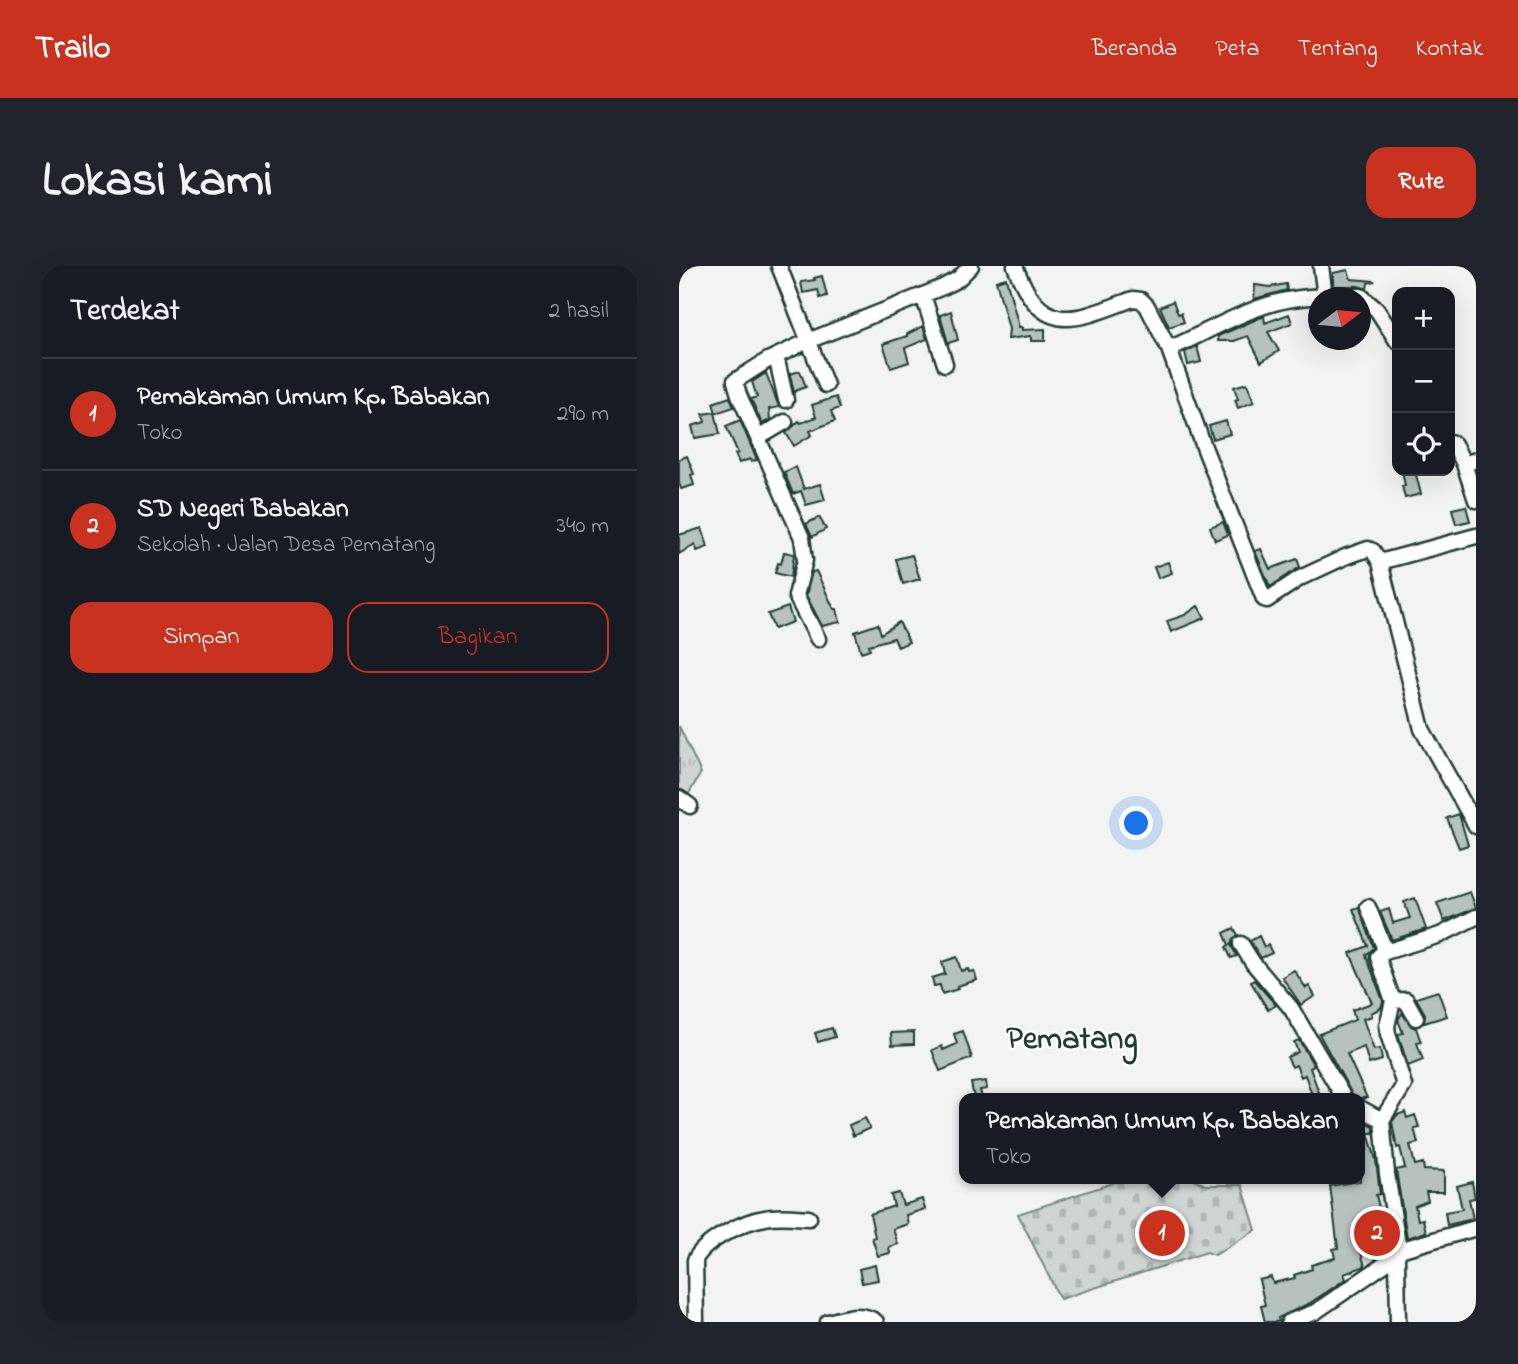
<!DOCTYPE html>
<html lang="id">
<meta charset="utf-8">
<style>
:root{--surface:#171b24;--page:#20242c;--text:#f1f3f6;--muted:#9ea1a6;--line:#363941;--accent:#c8321e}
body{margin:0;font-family:"Indie Flower",sans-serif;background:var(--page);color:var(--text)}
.controls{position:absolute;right:21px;top:21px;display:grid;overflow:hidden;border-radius:14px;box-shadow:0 7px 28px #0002}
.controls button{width:63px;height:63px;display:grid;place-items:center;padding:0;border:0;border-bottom:2px solid var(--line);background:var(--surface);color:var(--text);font:35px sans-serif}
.compass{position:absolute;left:629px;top:21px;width:63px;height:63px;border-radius:50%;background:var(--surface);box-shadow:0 7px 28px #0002;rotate:74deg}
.you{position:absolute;left:458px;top:558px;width:24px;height:24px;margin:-18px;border:5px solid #fff;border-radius:50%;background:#1a73e8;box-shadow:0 0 0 10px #1a73e833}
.badge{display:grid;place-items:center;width:46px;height:46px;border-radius:50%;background:var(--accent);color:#fff;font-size:23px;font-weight:700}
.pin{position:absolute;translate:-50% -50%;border:4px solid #fff;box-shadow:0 2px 7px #0006}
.popup{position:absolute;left:280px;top:827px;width:406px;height:91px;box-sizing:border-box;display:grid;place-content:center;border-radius:14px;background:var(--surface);filter:drop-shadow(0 2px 5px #0005);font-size:23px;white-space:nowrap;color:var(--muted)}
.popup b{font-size:26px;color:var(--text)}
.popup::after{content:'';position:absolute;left:50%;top:100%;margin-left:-14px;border:14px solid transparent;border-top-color:var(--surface)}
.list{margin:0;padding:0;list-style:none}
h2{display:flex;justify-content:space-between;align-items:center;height:91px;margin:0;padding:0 28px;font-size:30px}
h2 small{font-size:23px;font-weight:400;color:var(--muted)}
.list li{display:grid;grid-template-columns:46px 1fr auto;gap:21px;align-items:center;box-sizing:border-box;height:112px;padding:0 28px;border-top:2px solid var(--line)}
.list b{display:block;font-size:26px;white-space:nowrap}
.list p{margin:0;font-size:23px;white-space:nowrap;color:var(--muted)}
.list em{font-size:23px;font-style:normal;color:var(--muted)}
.actions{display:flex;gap:14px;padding:21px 28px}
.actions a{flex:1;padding:16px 0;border:2px solid var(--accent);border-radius:21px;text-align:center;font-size:24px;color:var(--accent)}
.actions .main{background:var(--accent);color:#fff}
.icon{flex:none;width:38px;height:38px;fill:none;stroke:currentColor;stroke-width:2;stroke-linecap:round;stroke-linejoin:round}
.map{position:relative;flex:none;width:797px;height:1056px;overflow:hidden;border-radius:21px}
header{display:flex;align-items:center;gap:42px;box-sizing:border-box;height:98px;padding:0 35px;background:var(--accent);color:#fff}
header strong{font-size:33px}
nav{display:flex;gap:38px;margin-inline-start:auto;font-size:24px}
.intro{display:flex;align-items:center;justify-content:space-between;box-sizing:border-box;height:168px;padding:0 42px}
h1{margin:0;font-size:49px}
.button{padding:18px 32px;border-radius:21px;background:var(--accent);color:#fff;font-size:24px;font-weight:700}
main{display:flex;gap:42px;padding:0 42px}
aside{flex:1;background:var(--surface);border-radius:21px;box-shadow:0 7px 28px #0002}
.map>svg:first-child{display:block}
.built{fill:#e0e4e3}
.grass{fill:url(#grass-tufts);stroke:#768984;stroke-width:2}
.cemetery{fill:url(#cemetery-stones);stroke:#768984;stroke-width:2}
.building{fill:#b7c1bd;stroke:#1f3d34;stroke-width:2}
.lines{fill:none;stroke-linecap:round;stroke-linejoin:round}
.minor-casing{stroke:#1f3d34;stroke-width:19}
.minor{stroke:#fff;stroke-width:14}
.labels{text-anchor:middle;stroke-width:5;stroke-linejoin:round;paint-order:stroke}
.quarter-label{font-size:32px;font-weight:bold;fill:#1f3d34;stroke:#fff}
</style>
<header>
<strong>Trailo</strong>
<nav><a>Beranda</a><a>Peta</a><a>Tentang</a><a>Kontak</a></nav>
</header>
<div class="intro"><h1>Lokasi kami</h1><a class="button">Rute</a></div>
<main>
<aside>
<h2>Terdekat<small>2 hasil</small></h2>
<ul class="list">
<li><span class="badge">1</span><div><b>Pemakaman Umum Kp. Babakan</b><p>Toko</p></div><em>290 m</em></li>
<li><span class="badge">2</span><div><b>SD Negeri Babakan</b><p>Sekolah · Jalan Desa Pematang</p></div><em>340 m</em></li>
</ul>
<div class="actions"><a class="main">Simpan</a><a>Bagikan</a></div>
</aside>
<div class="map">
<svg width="797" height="1056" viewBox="0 0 797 1056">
<defs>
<pattern id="grass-tufts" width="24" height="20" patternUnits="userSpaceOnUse" patternTransform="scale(1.75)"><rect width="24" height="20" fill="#ced5d3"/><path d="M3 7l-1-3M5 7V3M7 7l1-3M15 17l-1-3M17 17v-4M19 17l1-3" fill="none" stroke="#b0b8b6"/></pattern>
<pattern id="cemetery-stones" width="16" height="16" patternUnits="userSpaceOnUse" patternTransform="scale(1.75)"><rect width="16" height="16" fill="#ced5d3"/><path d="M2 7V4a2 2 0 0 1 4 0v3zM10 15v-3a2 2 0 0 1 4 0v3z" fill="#b0b8b6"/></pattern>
</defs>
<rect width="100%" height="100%" fill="#f2f3f3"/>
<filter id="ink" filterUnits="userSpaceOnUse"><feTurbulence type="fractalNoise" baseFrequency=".0143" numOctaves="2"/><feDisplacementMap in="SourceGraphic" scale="14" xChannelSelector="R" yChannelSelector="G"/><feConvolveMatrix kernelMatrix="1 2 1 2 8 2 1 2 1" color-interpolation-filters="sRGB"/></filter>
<g filter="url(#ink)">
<path class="built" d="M707,902L720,984L693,1013L672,950L664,913H681V908Z"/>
<path class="grass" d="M0,460L22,507L0,544Z"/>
<path class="cemetery" d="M446,913H515L526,919H563L577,964L536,989L528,986L381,1033L339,948Z"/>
<path class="building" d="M669,4L672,13L696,15L689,17L688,23L679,20H654V7Z
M143,10L148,30L141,32L139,24L124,27L122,16L136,14L135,12Z
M327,12L340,61H343V64L366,63V75H352V70L329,73L330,63L317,15Z
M607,18L608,24L575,33L576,19L591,21Z
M494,35L499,48L502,47L505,56L490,61L481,41Z
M272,45L279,74L269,77L261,49Z
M610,48L613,57L589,66L600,85L582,96L569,70L555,75H539V70L585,50L586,57Z
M244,60L248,73L226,82L230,96L212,102L204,78L228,70V68Z
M518,80L522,96L509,99L506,86Z
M121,105L127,121L116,125L115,127L111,108Z
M87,107L100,141L90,143L91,154L83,158L72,133L78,131L73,116Z
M568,117L575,136L559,142L556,134L559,133L555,121Z
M51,131L55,141L37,147L34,137Z
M157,131L161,142L152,145L156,155L131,165L133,169L115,180L107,167L120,155L122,157L137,151L133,139Z
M36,146L41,168L16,172L13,160L26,156L24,148Z
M61,154L78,194L72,196L71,193L60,197L56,188L59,187L47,160Z
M547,155L551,168L534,173L530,160Z
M8,190L15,208L12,209L15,219L2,223L0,217V193Z
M117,201L125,223L141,218L146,234L127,239L122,225L114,228L105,206Z
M723,205H736L742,228L726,232L723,220H726Z
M787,240L791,255L777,258L773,243Z
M140,251L147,263L133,271L127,258Z
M544,256L549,269L536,274L531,261Z
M23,262L29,281L18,285L16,278L0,288V269Z
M582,283L591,303L618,293L621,301L591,321L576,285Z
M105,286L115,288L112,311L96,307L99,297L102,298Z
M233,289L241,313L224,318L217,293Z
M489,296L493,307L479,312L475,301Z
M137,305L155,343H158L161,356L143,360L127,329L133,306Z
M519,340L526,352L492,366L488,355L506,349Z
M109,341L114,356L95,363L89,348Z
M220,356L230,376L219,381L215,372L190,379L191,383L182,386L176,366L199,358L202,368Z
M780,548L789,579L780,582L768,552Z
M791,626L797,642L765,655L758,637Z
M736,632L747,663L713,674L701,646L710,643L714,657L731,652L725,636Z
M680,641L695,682L687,689L704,735L702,742L692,747L693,750L684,753L695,784L701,783L703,794L690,798L685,781L668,788L688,832H675L640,768L676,754L673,744L693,737L671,687L689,680L674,643Z
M555,662L559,669L554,673L552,679L558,690L552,692L547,681L550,679L545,667Z
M580,670L585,681L589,679L593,687L582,692L571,675Z
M278,691L282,705L289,703L290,706L295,705L298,714L278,720L279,723L263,728L261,719L255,720L253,712L266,708L263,696Z
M615,704L627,722L630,720L636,730L622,739L603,711Z
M575,714L597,739L589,744L572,716Z
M759,725L768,750L745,757L746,748L737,732Z
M723,747L732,760L737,762L742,776L738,777L744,794L729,800L719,768L724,767L719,754Z
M153,762L156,771L139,776L136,767Z
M284,765L293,792L261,805L253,784L263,780L264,784L278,778L275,768Z
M235,766V778L213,779L212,767Z
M620,774L635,800L631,802L642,832H634L626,809L622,811L617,799L613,801L608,791L619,786L615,776Z
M307,815L308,823L301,824L303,832H295L292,817Z
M726,846L728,852L736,849L740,861L735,862L739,877L731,879L736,899L744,897L745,904L765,905V926H747L749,935L736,940L739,954L744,953L747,966L728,972L717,904L726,902L721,881L718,882L713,856L718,849Z
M186,852L191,862L174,870L170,859Z
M681,853L694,860L695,867H689L697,894L701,928L697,929L710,985L696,993L689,960L675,963L686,1000L665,1008L667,1013L631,1037L599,1052L600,1056H586L582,1040L586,1039L580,1014L592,1011L594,1017L616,1012L615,1009L633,1003L632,999L656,992L654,983L659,982L651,920L681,915Z
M793,916L796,932L790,933L794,953L768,959L766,946L783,943L778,920Z
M220,927L224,939L243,933L246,943L227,949L229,958L214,963L219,978L210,981L211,987L199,990L193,972L196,971L191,948L215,940L212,929Z
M196,999L199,1014L183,1017L180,1003Z"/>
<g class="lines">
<defs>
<path id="minor" d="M100,0L147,119
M336,0C363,72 395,55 454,33L462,34L468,40L490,83L525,181L585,333L588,334L621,312L666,291L689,283L694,285L701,296L743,463L797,560
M642,0L646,31
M244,29L266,98
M490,83C524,68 559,47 595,37C623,29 654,30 682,30L698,44L718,75
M97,90L107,134
M79,172L106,156
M771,176L775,178L785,198
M797,194L785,198L797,234
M701,296L797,270
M139,373L117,330L126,294L123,272L60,129L56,115L89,94L129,75L264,21L279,13L292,0
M0,532L11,540
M689,641L707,686
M562,678L574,697L612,742L665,832
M714,735L727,734L737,752
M681,842L703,854
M720,984L797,962
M17,1056L16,994C25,975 65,955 86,952C100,949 115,951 130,952
M149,1056C166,1052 182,1045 197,1056
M610,1056L636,1046L709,996L718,992
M719,1056L718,992L720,984L708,908L703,854L725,819L709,768L708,760L714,735L699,691L703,687L761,669L797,651"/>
</defs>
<use href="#minor" class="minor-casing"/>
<use href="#minor" class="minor"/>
</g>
</g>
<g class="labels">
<g class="quarter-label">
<text x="393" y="782">Pematang</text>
</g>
</g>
</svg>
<div class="controls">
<button>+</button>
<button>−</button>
<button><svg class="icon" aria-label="locate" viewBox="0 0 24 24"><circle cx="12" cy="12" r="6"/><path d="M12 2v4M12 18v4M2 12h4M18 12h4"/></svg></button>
</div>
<svg class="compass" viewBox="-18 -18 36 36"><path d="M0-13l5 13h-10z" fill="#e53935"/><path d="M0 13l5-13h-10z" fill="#9ea1a6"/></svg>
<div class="you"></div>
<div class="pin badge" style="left:483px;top:967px">1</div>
<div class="popup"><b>Pemakaman Umum Kp. Babakan</b>Toko</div>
<div class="pin badge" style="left:698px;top:967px">2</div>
</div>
</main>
